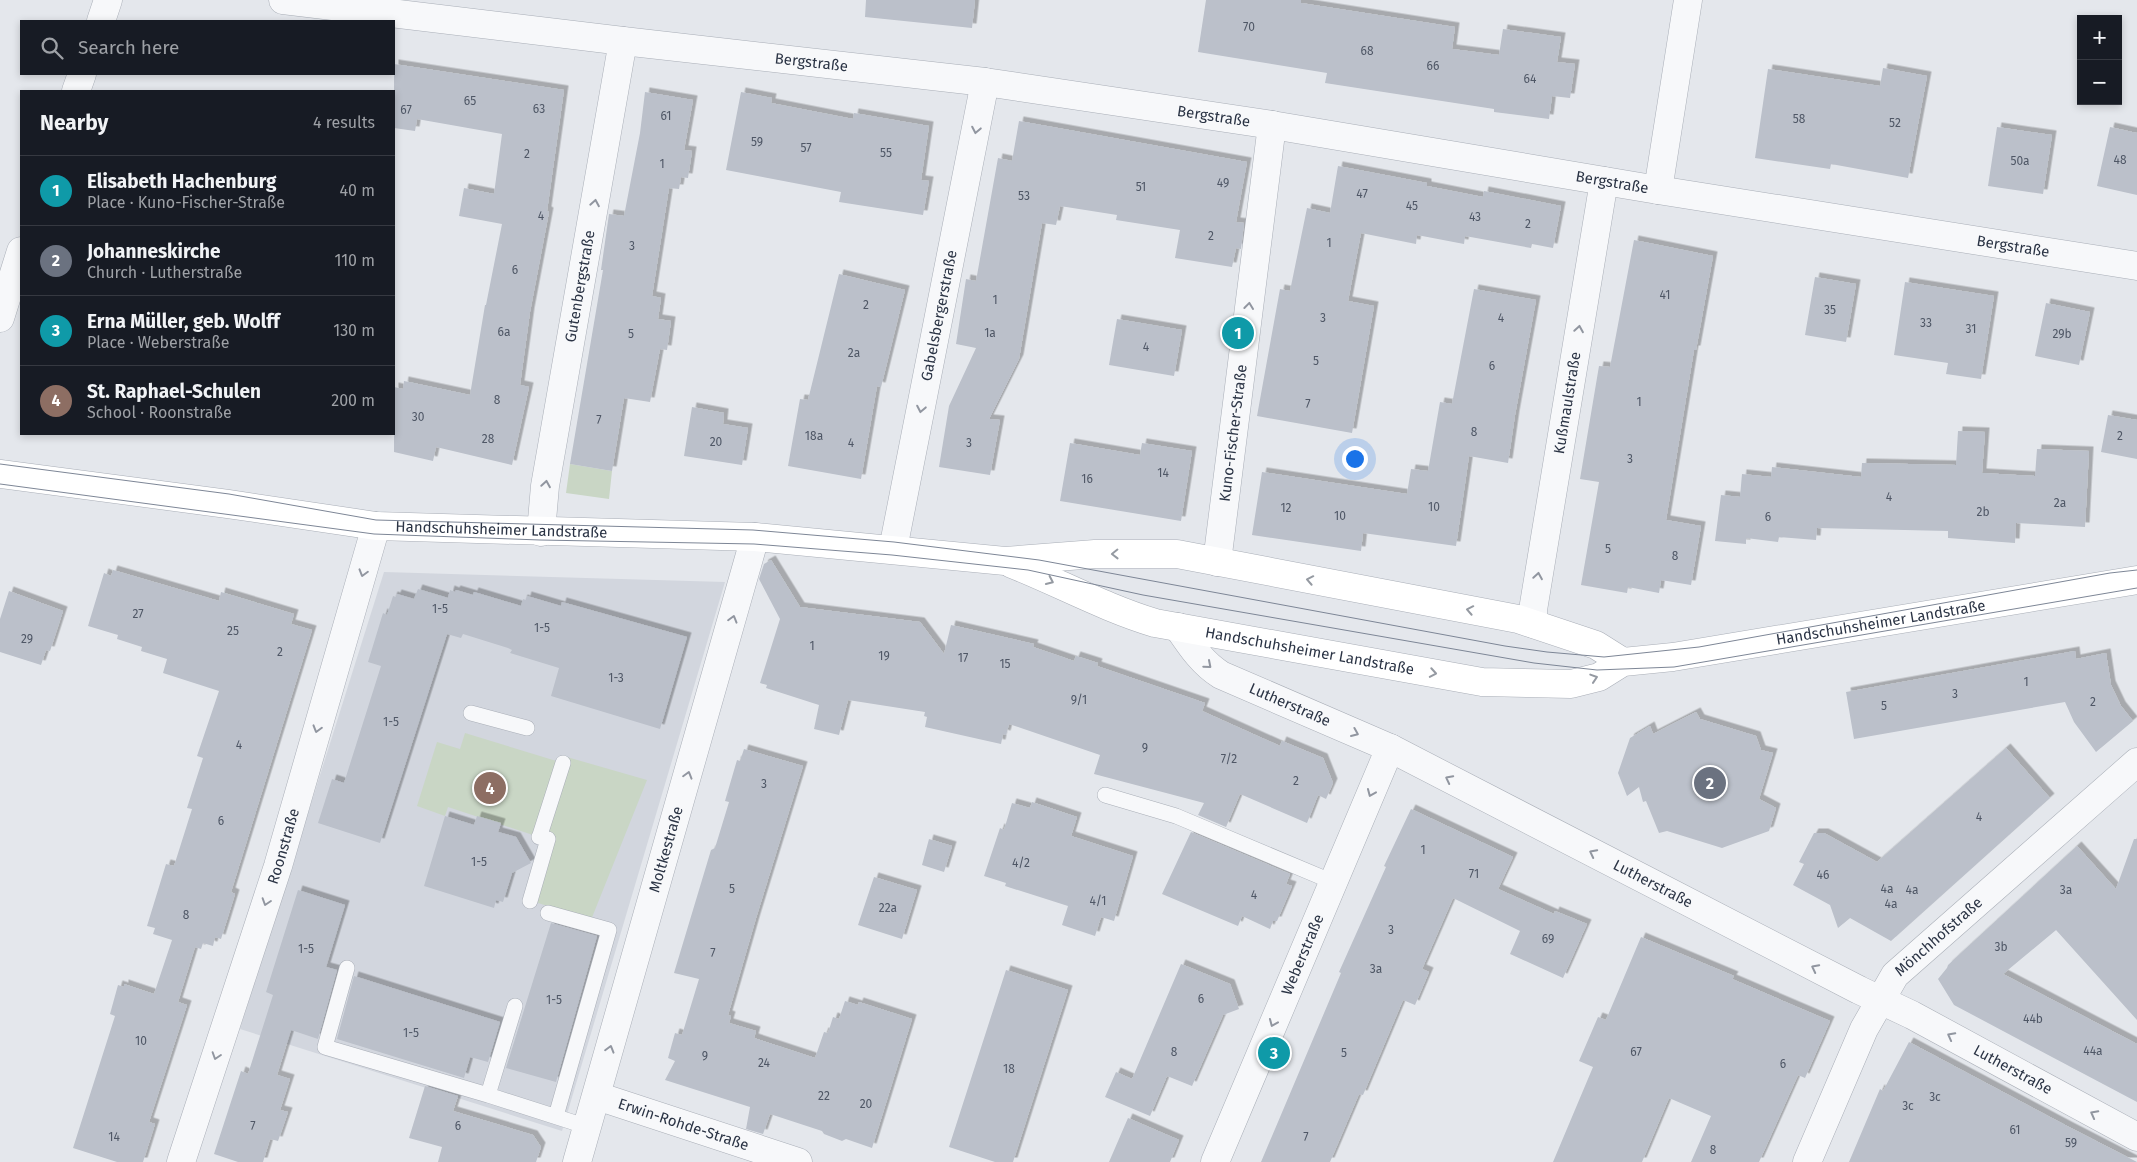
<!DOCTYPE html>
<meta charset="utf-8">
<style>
:root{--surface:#171b24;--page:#20242c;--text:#f1f3f6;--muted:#9ea1a6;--line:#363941;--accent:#ea580c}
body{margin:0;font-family:"Fira Sans",sans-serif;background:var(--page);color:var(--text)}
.controls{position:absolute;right:15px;top:15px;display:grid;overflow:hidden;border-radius:0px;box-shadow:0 2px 8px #0003}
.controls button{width:45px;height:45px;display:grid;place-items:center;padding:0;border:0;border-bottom:1px solid var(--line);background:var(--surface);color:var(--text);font:25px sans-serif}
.you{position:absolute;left:1354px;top:458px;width:18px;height:18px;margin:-12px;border:4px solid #fff;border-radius:50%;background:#1a73e8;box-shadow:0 0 0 8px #1a73e833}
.badge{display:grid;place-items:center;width:32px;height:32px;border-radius:50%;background:var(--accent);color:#fff;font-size:16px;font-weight:700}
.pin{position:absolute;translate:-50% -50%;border:2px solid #fff;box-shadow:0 1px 5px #0006}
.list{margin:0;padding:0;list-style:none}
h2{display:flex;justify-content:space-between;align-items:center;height:65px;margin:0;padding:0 20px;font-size:21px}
h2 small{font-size:16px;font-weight:400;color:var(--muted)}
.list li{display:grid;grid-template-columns:32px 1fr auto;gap:15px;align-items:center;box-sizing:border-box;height:70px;padding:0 20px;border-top:1px solid var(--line)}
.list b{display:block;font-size:19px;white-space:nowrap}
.list p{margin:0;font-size:16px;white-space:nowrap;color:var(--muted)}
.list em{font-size:16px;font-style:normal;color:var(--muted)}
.icon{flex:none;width:28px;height:28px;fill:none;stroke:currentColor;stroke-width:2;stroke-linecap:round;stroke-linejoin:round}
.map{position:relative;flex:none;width:2137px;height:1162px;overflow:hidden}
.search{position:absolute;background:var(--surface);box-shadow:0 2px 8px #0003;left:20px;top:20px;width:375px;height:55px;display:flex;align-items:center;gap:12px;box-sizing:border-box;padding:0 18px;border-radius:0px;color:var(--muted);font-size:19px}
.panel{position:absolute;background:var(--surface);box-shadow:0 2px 8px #0003;left:20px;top:90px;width:375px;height:345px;border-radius:0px}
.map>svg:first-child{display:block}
.built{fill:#d2d6de}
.green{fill:#c9d6c5}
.building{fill:#bbc0ca;filter:url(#shadow)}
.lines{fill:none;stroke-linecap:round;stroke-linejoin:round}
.service-casing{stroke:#a9aeb7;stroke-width:16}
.minor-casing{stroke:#a9aeb7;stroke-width:29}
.tertiary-casing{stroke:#a9aeb7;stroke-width:29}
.secondary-casing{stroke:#a9aeb7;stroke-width:29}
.service{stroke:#f7f8fa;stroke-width:15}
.minor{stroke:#f7f8fa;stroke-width:28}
.tertiary{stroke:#f7f8fa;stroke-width:28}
.secondary{stroke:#fff;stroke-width:28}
.tram{stroke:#7d8696;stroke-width:1}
.oneway{stroke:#9196a0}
.oneway2{stroke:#959aa2}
.labels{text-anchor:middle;stroke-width:5;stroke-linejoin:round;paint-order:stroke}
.number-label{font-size:12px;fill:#4f5766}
.street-label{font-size:15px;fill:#2b3445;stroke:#f4f6f9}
</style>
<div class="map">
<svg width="2137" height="1162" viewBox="0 0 2137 1162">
<defs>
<filter id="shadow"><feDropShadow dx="4.5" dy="-4.5" stdDeviation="0" flood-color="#0004"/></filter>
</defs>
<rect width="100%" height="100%" fill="#e4e7ec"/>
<path class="built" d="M384,572L725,582L562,1131L240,1029Z"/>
<path class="green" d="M570,464L612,471L609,499L566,493Z
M465,733L563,763L567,757L647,780L591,920L532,901L550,838L539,837L448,807L445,816L417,806L437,742L460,749Z"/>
<path class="building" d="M866,0H975L972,28L865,17Z
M1206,0H1301V3L1455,27L1452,49L1499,55L1503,29L1561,37L1557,62L1575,64L1570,98L1552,96L1549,119L1494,112V109L1325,83L1327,73L1198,52Z
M394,64L564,90L547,211L549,212L530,312L520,385L529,387L512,465L436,447L433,461L394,452V387L403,389L404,381L470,395L485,305H486L502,224L459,216L464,188L494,194L502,134L417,119L415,131L394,128Z
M1883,68L1927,76L1908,178L1831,164L1830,169L1755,158L1768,69L1880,86Z
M645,92L693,100L684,150L692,151L688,178L681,177L679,189L669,188L652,296L661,298L658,319L671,321L667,350L660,349L650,402L624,398L612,471L570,464L603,270H601L609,214L624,216L640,133Z
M741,92L772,98L771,103L853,119L854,113L929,126L921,180L929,181L923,215L839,202L841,192L726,170Z
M1019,121L1247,162L1236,222L1244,223L1241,249L1236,248L1232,267L1175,258L1180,230L1116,220L1117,215L1060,206L1056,225L1042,223L1019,359L989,419L1000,420L990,475L939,467L949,406L976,348L956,344L966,279L976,281L998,158L1012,161Z
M1997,127L2052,135L2043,194L1988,186Z
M2110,127L2137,133V195L2097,186Z
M1338,166L1427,183V186L1483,197L1484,191L1561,206L1553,248L1532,244L1531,248L1465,236L1464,244L1417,235L1416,244L1361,233L1348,301L1374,306L1352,433L1257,416L1280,289L1290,291L1307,208L1330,213Z
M1634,240L1713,256L1696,350H1694L1666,520L1701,526L1691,585L1661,580L1659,593L1628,587L1627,593L1581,585L1599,482L1580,479L1599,366L1610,367Z
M839,274L905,290L881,387L877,386L861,479L788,466L800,399L808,400Z
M1815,277L1856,284L1846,342L1805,335Z
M1905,282L1994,296L1981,379L1946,374L1948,363L1894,355Z
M1474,289L1536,300L1515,415L1508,463L1469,456L1456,546L1363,533L1361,551L1252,535L1262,472L1407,494L1411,469L1428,471L1440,402L1452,404Z
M2046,303L2090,312L2079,365L2035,356Z
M1117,319L1182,330L1174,376L1109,365Z
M692,407L724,413L723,424L748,428L742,465L684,456Z
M2108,415L2137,420V459L2101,452Z
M1958,431L1985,432L1982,473L2035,476L2037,449L2089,451L2085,527L2016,523L2015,543L1948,538V531L1817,528L1816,540L1779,537L1778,542L1746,538V544L1715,541L1721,495L1740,497L1742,474L1771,477L1772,467L1861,477L1862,463L1956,465Z
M1070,443L1140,455L1142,443L1192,451L1181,521L1060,501Z
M771,560L800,607L920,622L944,654L951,625L1034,644L1033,647L1074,661L1076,656L1098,663L1097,666L1205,703L1202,711L1280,746L1282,741L1323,758L1333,783L1326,799L1318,795L1307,823L1240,794L1226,827L1198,815L1204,803L1094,774L1100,755L1009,724L1006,735L1003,734L1001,744L925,727L927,717L924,716L925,712L848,700L839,735L814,729L819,705L766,688L767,685L760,683L780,619L759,579L764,564Z
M113,570L219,601L221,592L294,614L291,624L312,630L231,892L235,894L221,939L215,937L213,946L203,943L201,949L195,947L178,1002L187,1005L149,1122L155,1124L143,1162H117L73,1148L115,1016L110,1014L118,985L124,987V984L154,994L172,940L153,934L155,928L147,926L166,864L174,866L192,809L187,808L203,758L197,756L219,691L163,673L167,659L141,651L142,647L117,639L118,635L88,626L104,573L111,576Z
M418,589L448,598L450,590L455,592L456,590L473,595L474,592L521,606L523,599L526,600L527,596L561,606L562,602L687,637L660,729L551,696L559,668L510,653L512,650L508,648L463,634L461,638L447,634L380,843L318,823L332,779L344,783L381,666L368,662L383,613L387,615L393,596L396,597L397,594L414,599Z
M9,591L63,611L50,651L46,650L41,665L0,652V619Z
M2075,651L2076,659L2106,653L2111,685L2121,706L2133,721L2096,752L2074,722L2065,702L1854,739L1846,692Z
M1696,712L1700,719L1756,736L1761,750L1773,753L1759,799L1776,808L1769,831L1722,848L1667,831L1659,833L1646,801L1643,802L1639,787L1627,796L1618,773L1630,738L1650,726L1653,734Z
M2006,748L2050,798L1891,941L1850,918L1838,928L1830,905L1793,885L1804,864L1799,862L1814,833H1824L1877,862Z
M744,749L803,766L756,918L728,1015L731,1016L729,1023L756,1031L754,1038L815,1058L824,1032L828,1033L833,1017L839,1019L845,1001L858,1005L859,1002L912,1019L872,1148L846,1139L842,1141L824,1134L822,1131L770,1114L763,1134L746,1129L750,1107L665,1080L675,1061L668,1058L675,1033L682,1035L699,979L674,973L711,850L715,848L729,802L725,801L737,760L740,761Z
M1032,802L1077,817L1071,836L1133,856L1114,921L1101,917L1095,936L1062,925L1068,906L1005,886L1006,883L984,876L1000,828L1004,830L1012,803L1030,808Z
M1411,809L1513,857L1498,889L1554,914L1555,911L1587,924L1563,978L1510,954L1520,931L1453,898L1422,969L1429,972L1415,1005L1403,1000L1363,1095L1359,1094L1330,1162H1261L1341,973L1339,972L1386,867L1384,866Z
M445,816L474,825L477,816L501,823L498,832L516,837L531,863L512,873L503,902L496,900L494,908L424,886Z
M1191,832L1290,874L1286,884L1292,886L1277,921H1273L1270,929L1242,916L1238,926L1162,894Z
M929,839L952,846L944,872L922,865Z
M2134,839H2137V1020L2056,930L2003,974L2137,1044V1102L1954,1005L1938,979L1947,968L1948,965L2077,846L2116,889Z
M874,877L917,890L902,939L858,925Z
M298,890L345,905L326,967L337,970L318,1039L291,1030L277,1075L290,1079L280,1110L288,1112L278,1141L270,1139L263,1162H238L214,1154L241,1071L248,1074L273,995L266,992Z
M551,923L597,936L556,1082L506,1068Z
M1641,937L1734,976L1732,979L1830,1021L1805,1078L1798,1075L1759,1162H1691L1711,1116L1669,1098L1642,1162H1553L1593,1067L1579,1061L1598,1017L1606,1020Z
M1181,964L1230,984L1239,1009L1223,1015L1192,1086L1167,1076L1150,1116L1105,1097L1116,1072L1132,1079Z
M1006,970L1068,990L1013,1162H995L949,1147Z
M354,976L500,1022L488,1062L470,1057L464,1078L337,1039Z
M1909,1042L2067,1126L2137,1162H1849L1880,1089L1883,1091Z
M425,1086L458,1096L453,1111L533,1135L541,1147L536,1162H438L442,1147L409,1138Z
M1128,1118L1179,1140L1170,1162H1109Z"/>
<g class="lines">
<defs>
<path id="service" d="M471,713L527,728
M1105,795L1176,816L1333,882
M530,901L548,839L539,837L540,835L563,763
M548,913L609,930L556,1116
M347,968L325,1047L488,1095
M515,1006L488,1095L588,1127"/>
<g id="minor">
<path id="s1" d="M283,0L623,41L985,82L1272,125L1658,190L2137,266"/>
<path d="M101,21L108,0"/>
<path d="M76,91L82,74"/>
<path d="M1658,190L1688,0"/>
<path d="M0,318L21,251"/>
<path id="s2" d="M541,532L545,486L623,41"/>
<path id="s3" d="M893,549L985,82"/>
<path id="s4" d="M1217,562L1272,125"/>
<path id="s5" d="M1534,624L1533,610L1604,181"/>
<path id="s6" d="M1178,627C1191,646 1202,663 1221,675L1390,748L1859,990L1912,1015L2137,1137"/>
<path id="s7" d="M597,1096L798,1162"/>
<path id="s8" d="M181,1162L278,866L376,526"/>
<path id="s9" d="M577,1162L755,537"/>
<path id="s10" d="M1215,1162L1390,748"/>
</g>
<g id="tertiary">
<path id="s11" d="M1807,1162L1864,1029L1895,975L2137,762"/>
</g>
<g id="secondary">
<path id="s12" d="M0,474L228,504L376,526L755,537L1005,561L1095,554H1177L1518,619L1596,645L1623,662"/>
<path id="s13" d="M1012,564C1060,583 1105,608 1155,623L1482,682L1571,684L1599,677L1623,662L1673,657L2137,580"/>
</g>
</defs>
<use href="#service" class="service-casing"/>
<use href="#minor" class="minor-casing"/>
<use href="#tertiary" class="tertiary-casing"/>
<use href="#secondary" class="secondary-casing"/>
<use href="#service" class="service"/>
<use href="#minor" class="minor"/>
<use href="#tertiary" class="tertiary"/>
<use href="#secondary" class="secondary"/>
<path class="tram" d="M0,464L229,494L376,520L753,530L894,542L1039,560L1505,646L1547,652L1604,657L1699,647L2110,573L2137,570
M0,484L374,534L540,540L754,544L892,555L1028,570L1143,595L1534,663L1597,670L1674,667L2137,588"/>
</g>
<defs><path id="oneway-chevron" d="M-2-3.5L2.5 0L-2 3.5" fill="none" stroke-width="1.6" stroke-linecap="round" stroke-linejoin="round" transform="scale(1.25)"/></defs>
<g class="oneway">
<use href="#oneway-chevron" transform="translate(976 130) rotate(101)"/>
<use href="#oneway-chevron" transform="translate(595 203) rotate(-80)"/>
<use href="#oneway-chevron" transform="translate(1249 306) rotate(-83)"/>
<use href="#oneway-chevron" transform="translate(1579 329) rotate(-81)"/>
<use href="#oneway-chevron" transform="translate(921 409) rotate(101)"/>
<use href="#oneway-chevron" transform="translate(546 484) rotate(-81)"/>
<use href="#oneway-chevron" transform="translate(363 573) rotate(106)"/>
<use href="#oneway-chevron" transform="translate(1538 576) rotate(-81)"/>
<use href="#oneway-chevron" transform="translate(733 619) rotate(-74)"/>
<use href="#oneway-chevron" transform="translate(1208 665) rotate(41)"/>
<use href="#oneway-chevron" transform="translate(317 729) rotate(106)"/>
<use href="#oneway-chevron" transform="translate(1355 733) rotate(23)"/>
<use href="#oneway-chevron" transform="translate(688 775) rotate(-74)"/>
<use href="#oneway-chevron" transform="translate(1449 779) rotate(-153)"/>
<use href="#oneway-chevron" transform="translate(1371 793) rotate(113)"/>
<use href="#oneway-chevron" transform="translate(1593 853) rotate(-153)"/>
<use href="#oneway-chevron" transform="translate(266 902) rotate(108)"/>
<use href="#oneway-chevron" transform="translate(1815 968) rotate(-153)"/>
<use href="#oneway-chevron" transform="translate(1273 1023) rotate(113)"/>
<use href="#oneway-chevron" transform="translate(1951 1036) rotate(-152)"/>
<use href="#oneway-chevron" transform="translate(610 1049) rotate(-74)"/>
<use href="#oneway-chevron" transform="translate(216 1056) rotate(108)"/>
<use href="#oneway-chevron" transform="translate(2094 1114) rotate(-152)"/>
</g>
<g class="oneway2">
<use href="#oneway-chevron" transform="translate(1115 554) rotate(179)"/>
<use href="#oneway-chevron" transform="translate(1310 580) rotate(-169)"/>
<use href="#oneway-chevron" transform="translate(1050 581) rotate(25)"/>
<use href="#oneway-chevron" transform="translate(1470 610) rotate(-169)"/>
<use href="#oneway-chevron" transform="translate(1433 673) rotate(10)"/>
<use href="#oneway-chevron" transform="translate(1594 678) rotate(-18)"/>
</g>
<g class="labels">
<g class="number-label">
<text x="1249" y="31">70</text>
<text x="1367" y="55">68</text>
<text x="1433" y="70">66</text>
<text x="1530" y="83">64</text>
<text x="470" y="105">65</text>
<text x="539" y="113">63</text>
<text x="406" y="114">67</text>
<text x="666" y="120">61</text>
<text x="1799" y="123">58</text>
<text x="1895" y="127">52</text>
<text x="757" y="146">59</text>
<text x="806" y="152">57</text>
<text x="886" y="157">55</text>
<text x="527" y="158">2</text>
<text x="2120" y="164">48</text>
<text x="2020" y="165">50a</text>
<text x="662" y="168">1</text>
<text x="1223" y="187">49</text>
<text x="1141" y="191">51</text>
<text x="1362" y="198">47</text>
<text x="1024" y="200">53</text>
<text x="1412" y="210">45</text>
<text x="541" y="220">4</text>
<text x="1475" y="221">43</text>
<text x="1528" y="228">2</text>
<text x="1211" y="240">2</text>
<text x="1329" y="247">1</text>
<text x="632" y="250">3</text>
<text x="515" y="274">6</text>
<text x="1665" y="299">41</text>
<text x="995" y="304">1</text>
<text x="866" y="309">2</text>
<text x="1830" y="314">35</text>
<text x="1323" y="322">3</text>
<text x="1501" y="322">4</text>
<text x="1926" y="327">33</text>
<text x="1971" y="333">31</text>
<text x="504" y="336">6a</text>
<text x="990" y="337">1a</text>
<text x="631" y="338">5</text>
<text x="2062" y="338">29b</text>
<text x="1146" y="351">4</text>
<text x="854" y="357">2a</text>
<text x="1316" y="365">5</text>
<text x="1492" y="370">6</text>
<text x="497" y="404">8</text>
<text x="1639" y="406">1</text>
<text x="1308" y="408">7</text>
<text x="418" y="421">30</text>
<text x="599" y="424">7</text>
<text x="1474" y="436">8</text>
<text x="814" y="440">18a</text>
<text x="2120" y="440">2</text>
<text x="488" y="443">28</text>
<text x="716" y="446">20</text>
<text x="851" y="447">4</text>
<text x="969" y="447">3</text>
<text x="1630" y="463">3</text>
<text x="1163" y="477">14</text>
<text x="1087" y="483">16</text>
<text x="1889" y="501">4</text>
<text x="2060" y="507">2a</text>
<text x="1434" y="511">10</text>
<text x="1286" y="512">12</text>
<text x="1983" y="516">2b</text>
<text x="1340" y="520">10</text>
<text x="1768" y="521">6</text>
<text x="1608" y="553">5</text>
<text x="1675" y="560">8</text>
<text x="440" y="613">1-5</text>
<text x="138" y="618">27</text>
<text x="542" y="632">1-5</text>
<text x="233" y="635">25</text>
<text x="27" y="643">29</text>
<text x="812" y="650">1</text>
<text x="280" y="656">2</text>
<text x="884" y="660">19</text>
<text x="963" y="662">17</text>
<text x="1005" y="668">15</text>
<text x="616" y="682">1-3</text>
<text x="2026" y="686">1</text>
<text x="1955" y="698">3</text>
<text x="1079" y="704">9/1</text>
<text x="2093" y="706">2</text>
<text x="1884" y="710">5</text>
<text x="391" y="726">1-5</text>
<text x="239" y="749">4</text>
<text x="1145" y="752">9</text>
<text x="1229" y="763">7/2</text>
<text x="1296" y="785">2</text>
<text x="764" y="788">3</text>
<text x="1979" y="821">4</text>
<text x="221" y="825">6</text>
<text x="1423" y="854">1</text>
<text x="479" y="866">1-5</text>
<text x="1021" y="867">4/2</text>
<text x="1474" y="878">71</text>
<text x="1823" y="879">46</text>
<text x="732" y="893">5</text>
<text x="1887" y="893">4a</text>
<text x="1912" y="894">4a</text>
<text x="2066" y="894">3a</text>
<text x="1254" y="899">4</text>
<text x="1098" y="905">4/1</text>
<text x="1891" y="908">4a</text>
<text x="888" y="912">22a</text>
<text x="186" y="919">8</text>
<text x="1391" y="934">3</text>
<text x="1548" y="943">69</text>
<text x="2001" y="951">3b</text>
<text x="306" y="953">1-5</text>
<text x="713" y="957">7</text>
<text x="1376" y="973">3a</text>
<text x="1201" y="1003">6</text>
<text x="554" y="1004">1-5</text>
<text x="2033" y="1023">44b</text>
<text x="411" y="1037">1-5</text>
<text x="141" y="1045">10</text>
<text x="2093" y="1055">44a</text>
<text x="1174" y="1056">8</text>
<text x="1636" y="1056">67</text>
<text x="1344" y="1057">5</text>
<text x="705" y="1060">9</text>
<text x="764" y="1067">24</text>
<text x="1783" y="1068">6</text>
<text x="1009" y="1073">18</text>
<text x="824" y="1100">22</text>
<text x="1935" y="1101">3c</text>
<text x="866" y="1108">20</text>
<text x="1908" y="1110">3c</text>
<text x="253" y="1130">7</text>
<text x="458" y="1130">6</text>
<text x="2015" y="1134">61</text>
<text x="114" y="1141">14</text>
<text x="1306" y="1141">7</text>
<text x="2071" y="1147">59</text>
<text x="1713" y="1154">8</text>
</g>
<g class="street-label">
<text dy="5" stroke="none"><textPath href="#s1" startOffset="532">Bergstraße</textPath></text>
<text dy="5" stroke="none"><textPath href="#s1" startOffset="938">Bergstraße</textPath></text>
<text dy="5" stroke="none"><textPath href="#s1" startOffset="1342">Bergstraße</textPath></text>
<text dy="5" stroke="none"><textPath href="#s1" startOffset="1748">Bergstraße</textPath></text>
<text dy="5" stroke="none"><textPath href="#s2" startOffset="249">Gutenbergstraße</textPath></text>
<text dy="5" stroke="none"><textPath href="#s3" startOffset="238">Gabelsbergerstraße</textPath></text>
<text dy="5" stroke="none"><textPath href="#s5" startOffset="224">Kußmaulstraße</textPath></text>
<text dy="5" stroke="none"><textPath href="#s4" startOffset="130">Kuno-Fischer-Straße</textPath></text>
<text dy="5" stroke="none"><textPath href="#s12" startOffset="505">Handschuhsheimer Landstraße</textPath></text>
<text dy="5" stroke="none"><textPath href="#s13" startOffset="894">Handschuhsheimer Landstraße</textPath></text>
<text dy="5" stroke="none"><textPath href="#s13" startOffset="312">Handschuhsheimer Landstraße</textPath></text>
<text dy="5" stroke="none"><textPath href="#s6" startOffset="140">Lutherstraße</textPath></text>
<text dy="5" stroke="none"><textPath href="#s8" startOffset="332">Roonstraße</textPath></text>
<text dy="5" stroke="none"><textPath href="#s9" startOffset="325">Moltkestraße</textPath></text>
<text dy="5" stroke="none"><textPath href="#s6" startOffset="545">Lutherstraße</textPath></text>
<text dy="5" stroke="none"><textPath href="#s11" startOffset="265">Mönchhofstraße</textPath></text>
<text dy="5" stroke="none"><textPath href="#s10" startOffset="225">Weberstraße</textPath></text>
<text dy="5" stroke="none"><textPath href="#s6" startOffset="950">Lutherstraße</textPath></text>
<text dy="5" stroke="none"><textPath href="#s7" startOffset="91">Erwin-Rohde-Straße</textPath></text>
</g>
</g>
</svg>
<div class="controls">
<button>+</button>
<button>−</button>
</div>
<div class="you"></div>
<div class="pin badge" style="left:1238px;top:333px;background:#0f9aa8">1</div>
<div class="pin badge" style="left:1710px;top:783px;background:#6b7280">2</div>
<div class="pin badge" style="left:1274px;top:1053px;background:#0f9aa8">3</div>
<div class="pin badge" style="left:490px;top:788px;background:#8d6e63">4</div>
<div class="search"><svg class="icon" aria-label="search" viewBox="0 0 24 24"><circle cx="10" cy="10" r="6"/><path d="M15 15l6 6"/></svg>Search here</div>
<section class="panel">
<h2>Nearby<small>4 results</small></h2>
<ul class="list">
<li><span class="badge" style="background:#0f9aa8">1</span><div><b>Elisabeth Hachenburg</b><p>Place · Kuno-Fischer-Straße</p></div><em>40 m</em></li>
<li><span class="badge" style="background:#6b7280">2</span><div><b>Johanneskirche</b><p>Church · Lutherstraße</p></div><em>110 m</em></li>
<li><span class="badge" style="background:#0f9aa8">3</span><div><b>Erna Müller, geb. Wolff</b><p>Place · Weberstraße</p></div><em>130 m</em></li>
<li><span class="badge" style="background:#8d6e63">4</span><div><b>St. Raphael-Schulen</b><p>School · Roonstraße</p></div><em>200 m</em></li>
</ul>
</section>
</div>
